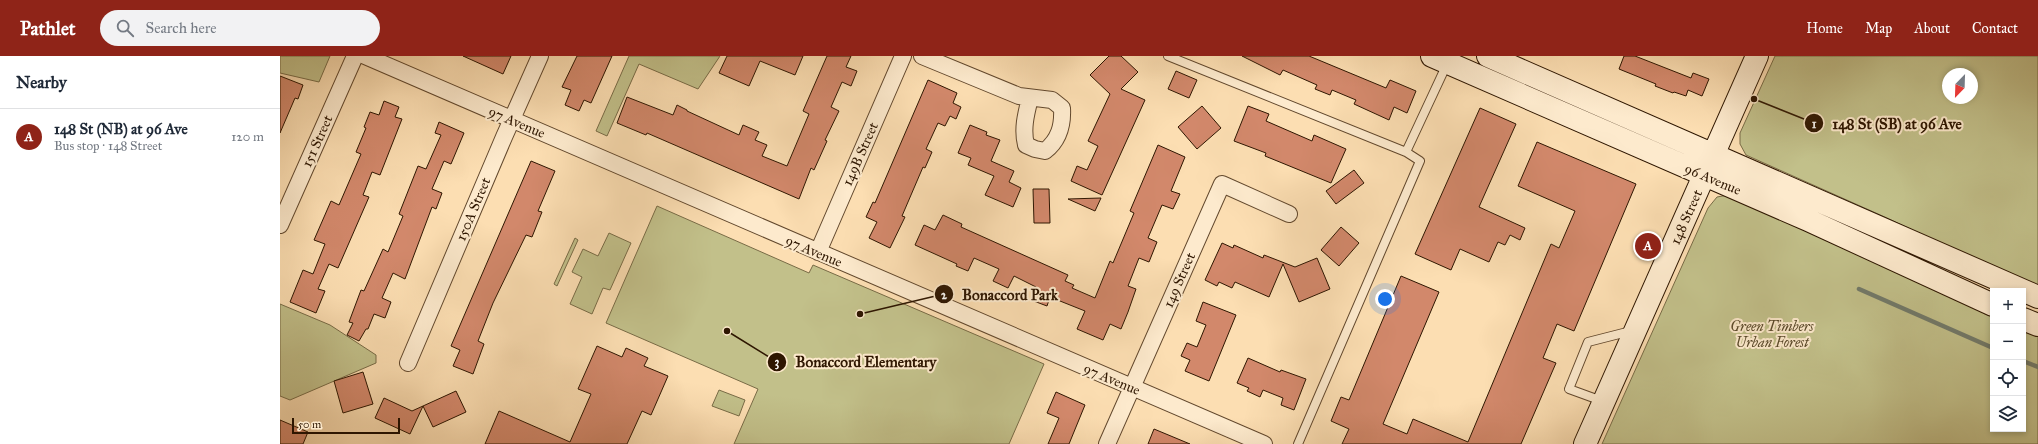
<!DOCTYPE html>
<meta charset="utf-8">
<style>
:root{--surface:#fff;--page:#f2f2f3;--text:#1f2937;--muted:#747a83;--line:#e0e1e3;--accent:#8f2418}
body{margin:0;font-family:"IM FELL Great Primer",serif;background:var(--page);color:var(--text)}
.controls{position:absolute;right:12px;bottom:12px;display:grid;overflow:hidden;border-radius:0px;box-shadow:0 2px 6px #0003}
.controls button{width:36px;height:36px;display:grid;place-items:center;padding:0;border:0;border-bottom:1px solid var(--line);background:var(--surface);color:var(--text);font:20px sans-serif}
.compass{position:absolute;left:1662px;top:12px;width:36px;height:36px;border-radius:50%;background:var(--surface);box-shadow:0 2px 6px #0003;rotate:203deg}
.scale{position:absolute;left:12px;bottom:10px;width:108px;box-sizing:border-box;padding-left:4px;border:2px solid #2e1601;border-top:0;font-size:11px;line-height:14px;white-space:nowrap;color:#2e1601;-webkit-text-stroke:3px #fdeacd;paint-order:stroke}
.you{position:absolute;left:1105px;top:243px;width:14px;height:14px;margin:-10px;border:3px solid #fff;border-radius:50%;background:#1a73e8;box-shadow:0 0 0 6px #1a73e833}
.badge{display:grid;place-items:center;width:26px;height:26px;border-radius:50%;background:var(--accent);color:#fff;font-size:13px;font-weight:700}
.pin{position:absolute;translate:-50% -50%;border:2px solid #fff;box-shadow:0 1px 4px #0006}
.list{margin:0;padding:0;list-style:none}
h2{display:flex;justify-content:space-between;align-items:center;height:52px;margin:0;padding:0 16px;font-size:17px}
h2 small{font-size:13px;font-weight:400;color:var(--muted)}
.list li{display:grid;grid-template-columns:26px 1fr auto;gap:12px;align-items:center;box-sizing:border-box;height:56px;padding:0 16px;border-top:1px solid var(--line)}
.list b{display:block;font-size:15px;white-space:nowrap}
.list p{margin:0;font-size:13px;white-space:nowrap;color:var(--muted)}
.list em{font-size:13px;font-style:normal;color:var(--muted)}
.icon{flex:none;width:22px;height:22px;fill:none;stroke:currentColor;stroke-width:2;stroke-linecap:round;stroke-linejoin:round}
.map{position:relative;flex:none;width:1758px;height:388px;overflow:hidden}
header{display:flex;align-items:center;gap:24px;box-sizing:border-box;height:56px;padding:0 20px;background:var(--accent);color:#fff}
header strong{font-size:19px}
nav{display:flex;gap:22px;margin-inline-start:auto;font-size:14px}
.search{width:280px;height:36px;background:var(--page);display:flex;align-items:center;gap:10px;box-sizing:border-box;padding:0 14px;border-radius:22px;color:var(--muted);font-size:15px}
main{display:flex}
aside{flex:1;background:var(--surface)}
.map>svg:first-child{display:block}
.green{fill:#c2c08a;stroke:#786b46;fill-rule:evenodd}
.lines{fill:none;stroke-linecap:round;stroke-linejoin:round}
.stream{stroke:#727a6a;stroke-width:4.5}
.building{fill:#d2886b;stroke:#2e1601}
.lane-casing{stroke:#62482d;stroke-width:10}
.street-casing{stroke:#62482d;stroke-width:18}
.secondary-casing{stroke:#2e1601;stroke-width:24}
.lane{stroke:#fdeacd;stroke-width:8}
.street{stroke:#fdeacd;stroke-width:16}
.secondary{stroke:#fdeacd;stroke-width:22}
.labels{text-anchor:middle;stroke-width:4;stroke-linejoin:round;paint-order:stroke}
.street-label{font-size:14px;fill:#2e1601;stroke:#fdeacd}
.park-label{font-size:14px;font-style:italic;fill:#5a492a;stroke:#fdeacd}
.leader{fill:none;stroke:#2e1601;stroke-width:1.5}
.callout-dot{fill:#2e1601;stroke:#fdeacd;stroke-width:1.5}
.mark-label{font-size:12px;text-anchor:middle;font-weight:bold;fill:#fff}
.callout-label{font-size:15px;text-anchor:middle;font-weight:bold;fill:#2e1601;stroke:#fdeacd;stroke-width:4;stroke-linejoin:round;paint-order:stroke}
</style>
<header>
<strong>Pathlet</strong>
<div class="search"><svg class="icon" aria-label="search" viewBox="0 0 24 24"><circle cx="10" cy="10" r="6"/><path d="M15 15l6 6"/></svg>Search here</div>
<nav><a>Home</a><a>Map</a><a>About</a><a>Contact</a></nav>
</header>
<main>
<aside>
<h2>Nearby<small></small></h2>
<ul class="list">
<li><span class="badge">A</span><div><b>148 St (NB) at 96 Ave</b><p>Bus stop · 148 Street</p></div><em>120 m</em></li>
</ul>
</aside>
<div class="map">
<svg width="1758" height="388" viewBox="0 0 1758 388">
<rect width="100%" height="100%" fill="#fcdeb2"/>
<filter id="stains"><feTurbulence type="fractalNoise" baseFrequency=".005" numOctaves="4"/><feColorMatrix values="0 0 0 0 .2 0 0 0 0 .09 0 0 0 0 .02 0 0 0 .5 -.17"/></filter>
<radialGradient id="worn" r=".72"><stop offset=".6" stop-color="#630" stop-opacity="0"/><stop offset="1" stop-color="#630" stop-opacity=".3"/></radialGradient>
<path class="green" d="M0,0H50L39,26L0,17Z
M349,0H440L418,33L359,8L327,80L316,75Z
M1495,0H1758V234L1607,162L1466,99L1460,88V77ZM1668,18H1692V42H1668Z
M1448,139L1713,255V373H1743V269L1758,275V388H1322L1428,152L1437,141Z
M377,150L529,217L533,209L764,308L729,388H454L478,333L326,267Z
M329,177L351,187L330,234L323,232L312,258L290,248L302,221L292,216L303,193L318,200Z
M295,182L298,184L277,230L274,228Z
M0,248L50,269L96,299V307L10,344L0,340Z
M439,334L465,344L459,360L432,350Z"/>
<g class="lines">
<path class="stream" d="M1579,233L1713,292
M1743,305L1758,311"/>
</g>
<path class="building" d="M183,0H231L223,18Z
M297,0H332L311,47L304,44L299,55L285,49L291,34L282,31Z
M447,0H523L515,19L480,5L469,30L439,17Z
M547,0H571L566,11L577,15L571,30L562,26L551,51L559,55L545,84L547,85L534,114L531,112L519,143L367,77L366,79L337,67L347,41L393,59L397,49L407,54V55L459,79L463,69L479,76L475,84L487,89L482,100L507,110L529,58L523,55Z
M829,0H841L858,16L841,33L865,44L822,139L791,125L797,110L807,114L818,90L808,85L830,38L810,19Z
M962,0H1029L1106,32L1110,24L1136,35L1127,57L1114,51L1109,64L1074,48L1076,44L1052,34L1050,39L1035,33L1037,29L1003,14L1000,19Z
M1344,0H1355L1411,22L1413,17L1429,23L1422,40L1408,34L1406,40L1394,36L1393,37L1375,30L1376,28L1339,13Z
M896,15L917,24L909,42L888,33Z
M0,20L23,29L18,43L15,42L0,77Z
M648,24L677,37L673,47L681,51L676,63L670,60L665,70L658,67L646,93L652,96L645,112L643,111L622,160L625,161L610,192L589,182L597,166L586,161L593,146L595,147Z
M104,45L119,51L115,61L122,63L100,119L92,116L83,139L89,141L58,212L49,208L38,233L45,235L36,257L10,246L23,214L33,218L45,188L34,184L51,145L59,149L81,98L76,96L86,72L84,71L90,56L99,59Z
M922,50L941,72L917,93L898,71Z
M968,50L989,58L986,65L1032,85L1034,79L1066,93L1051,127L985,100L986,97L954,85Z
M1200,52L1236,68L1199,151L1245,172L1240,184L1230,179L1225,189L1218,186L1209,206L1180,193L1171,214L1135,198Z
M159,66L184,77L171,108L164,105L152,133L162,137L156,153L152,151L125,223L113,217L102,242L111,246L105,262L94,258L88,273H86L79,285L67,279L73,267L69,266L81,234L84,235L103,193L108,196L123,160L119,158L138,110L146,113L161,79L155,77Z
M690,69L707,76L706,79L720,84L711,105L734,115L729,126L741,132L733,151L705,139L714,120L688,109L691,102L678,97Z
M1257,86L1356,128L1294,275L1277,268L1263,302L1276,307L1241,388H1062L1069,373L1051,365L1061,341L1069,344L1121,220L1159,236L1103,368L1127,378L1133,363L1188,386L1271,188L1279,192L1295,155L1238,130Z
M878,89L905,101L891,135L900,138L893,153L882,149L868,182L877,186L869,206L859,202L848,230L856,233L848,256L841,273L830,268L823,284L797,273L805,255L770,241L767,250L751,244L756,231L734,220L728,232L713,225L719,213L694,202L688,215L676,210L677,208L635,189L644,169L655,174L663,159L682,168L681,171L788,219L785,225L794,229L792,232L815,242L830,205L833,207L854,157L850,155Z
M251,105L275,115L258,155L262,156L252,181L246,179L213,247L198,285L204,288L193,318L173,310L180,294L171,290Z
M1074,114L1084,127L1056,148L1046,135Z
M753,133H769L770,167H754Z
M821,142L815,155L788,143Z
M1061,171L1079,187L1059,210L1041,194Z
M942,187L953,192L954,189L983,202L984,199L1015,211L1037,202L1050,233L1019,246L1003,208L989,241L955,226L952,232L939,226L937,230L925,224Z
M923,246L956,259L929,325L905,315L910,304L901,300L907,287L917,291L926,269L916,265Z
M317,290L342,301L346,292L368,302L364,310L388,320L371,359L362,355L347,388H205L219,355L290,386L311,338L298,333Z
M968,302L1000,316L1001,314L1026,323L1014,354L1001,349L1003,342L983,334L980,341L967,335L969,332L957,327Z
M83,316L93,348L63,357L54,325Z
M176,335L186,356L153,371L143,350L130,378L95,362L104,342L132,355Z
M776,336L805,349L789,388H768L779,362L767,357Z
M0,364L28,376L23,388H0Z
M874,373L910,388H868Z"/>
<g class="lines">
<defs>
<path id="lane" d="M888,0L1126,96L1167,8
M1322,345L1289,333L1308,286L1351,275
M1018,388L1140,105L1126,96"/>
<path id="street" d="M85,0L984,388
M642,0L739,40L772,44L782,52C783,70 779,84 765,95L755,93L746,89C742,73 746,58 750,42
M0,169L75,0
M538,196L623,0
M128,307L224,81L260,0
M827,388L942,128L1009,158"/>
<path id="secondary" d="M1152,0L1528,164L1713,249
M1208,0L1758,241
M1743,263L1758,269
M1305,388L1477,0"/>
</defs>
<use href="#lane" class="lane-casing"/>
<use href="#street" class="street-casing"/>
<use href="#secondary" class="secondary-casing"/>
<use href="#lane" class="lane"/>
<use href="#street" class="street"/>
<use href="#secondary" class="secondary"/>
</g>
<g class="labels">
<g class="street-label">
<text transform="translate(237 66) rotate(23)" y="5">97 Avenue</text>
<text transform="translate(37 85) rotate(-66)" y="5">151 Street</text>
<text transform="translate(580 98) rotate(-66)" y="5">149B Street</text>
<text transform="translate(1433 123) rotate(23)" y="5">96 Avenue</text>
<text transform="translate(193 153) rotate(-67)" y="5">150A Street</text>
<text transform="translate(1406 161) rotate(-66)" y="5">148 Street</text>
<text transform="translate(534 195) rotate(23)" y="5">97 Avenue</text>
<text transform="translate(899 224) rotate(-66)" y="5">149 Street</text>
<text transform="translate(832 323) rotate(23)" y="5">97 Avenue</text>
</g>
<g class="park-label">
<text x="1492" y="275">Green Timbers<tspan x="1492" dy="16">Urban Forest</tspan></text>
</g>
</g>
<path class="leader" d="M1474 43L1534 67M580 258L664 238M447 275L497 306"/>
<g class="callout-dot">
<circle cx="1474" cy="43" r="4"/>
<circle cx="580" cy="258" r="4"/>
<circle cx="447" cy="275" r="4"/>
<circle cx="1534" cy="67" r="10"/>
<circle cx="664" cy="238" r="10"/>
<circle cx="497" cy="306" r="10"/>
</g>
<g class="mark-label">
<text x="1534" y="72">1</text>
<text x="664" y="243">2</text>
<text x="497" y="310">3</text>
</g>
<g class="callout-label">
<text x="1617" y="73">148 St (SB) at 96 Ave</text>
<text x="730" y="244">Bonaccord Park</text>
<text x="586" y="311">Bonaccord Elementary</text>
</g>
<rect width="100%" height="100%" filter="url(#stains)"/>
<rect width="100%" height="100%" fill="url(#worn)"/>
</svg>
<div class="controls">
<button>+</button>
<button>−</button>
<button><svg class="icon" aria-label="locate" viewBox="0 0 24 24"><circle cx="12" cy="12" r="6"/><path d="M12 2v4M12 18v4M2 12h4M18 12h4"/></svg></button>
<button><svg class="icon" aria-label="layers" viewBox="0 0 24 24"><path d="M12 4l9 5-9 5-9-5zM3 14l9 5 9-5"/></svg></button>
</div>
<svg class="compass" viewBox="-18 -18 36 36"><path d="M0-13l5 13h-10z" fill="#e53935"/><path d="M0 13l5-13h-10z" fill="#747a83"/></svg>
<div class="scale">50 m</div>
<div class="you"></div>
<div class="pin badge" style="left:1368px;top:190px">A</div>
</div>
</main>
